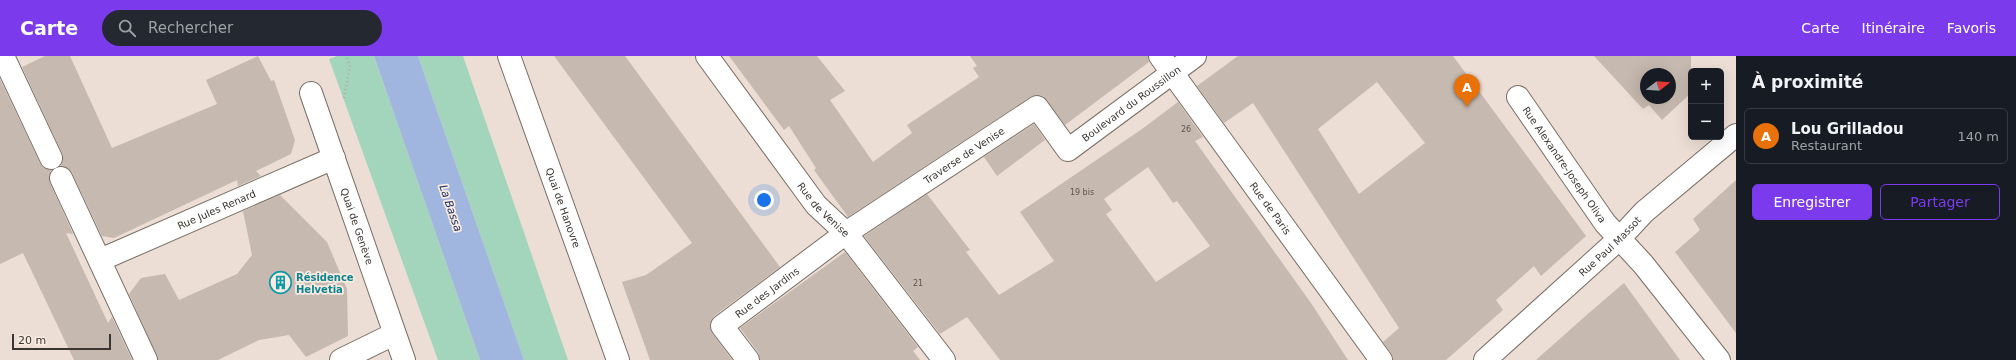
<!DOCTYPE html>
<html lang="fr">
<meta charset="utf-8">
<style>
:root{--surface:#171b24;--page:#242831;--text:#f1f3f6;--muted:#9ea1a6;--line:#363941;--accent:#7c3aed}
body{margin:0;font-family:"DejaVu Sans",sans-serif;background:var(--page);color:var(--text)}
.controls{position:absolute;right:12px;top:12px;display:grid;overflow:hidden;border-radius:6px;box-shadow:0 4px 16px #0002}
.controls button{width:36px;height:36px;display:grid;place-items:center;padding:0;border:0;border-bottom:1px solid var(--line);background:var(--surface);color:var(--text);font:20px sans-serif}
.compass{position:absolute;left:1640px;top:12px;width:36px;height:36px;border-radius:50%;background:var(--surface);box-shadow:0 4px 16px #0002;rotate:73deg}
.scale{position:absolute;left:12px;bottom:10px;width:99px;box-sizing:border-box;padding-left:4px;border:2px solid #3a3531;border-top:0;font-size:11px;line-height:14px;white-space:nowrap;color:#3a3531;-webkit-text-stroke:3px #f9ebe1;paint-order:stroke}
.you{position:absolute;left:764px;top:144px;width:14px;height:14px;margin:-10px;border:3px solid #fff;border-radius:50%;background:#1a73e8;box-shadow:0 0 0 6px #1a73e833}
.badge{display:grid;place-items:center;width:26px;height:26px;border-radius:50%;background:var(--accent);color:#fff;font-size:13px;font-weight:700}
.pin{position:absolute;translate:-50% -33px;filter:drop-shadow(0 1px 2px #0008)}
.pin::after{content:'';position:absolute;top:21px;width:14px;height:12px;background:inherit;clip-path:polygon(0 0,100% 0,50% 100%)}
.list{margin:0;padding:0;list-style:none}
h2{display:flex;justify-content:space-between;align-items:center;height:52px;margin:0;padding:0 16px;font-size:17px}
h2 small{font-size:13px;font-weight:400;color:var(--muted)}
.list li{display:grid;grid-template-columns:26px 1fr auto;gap:12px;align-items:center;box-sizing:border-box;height:56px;margin:0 8px 8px;padding:0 8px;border:1px solid var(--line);border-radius:6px}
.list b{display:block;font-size:15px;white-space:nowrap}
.list p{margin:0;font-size:13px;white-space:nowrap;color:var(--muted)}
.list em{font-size:13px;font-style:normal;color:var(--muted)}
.actions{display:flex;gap:8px;padding:12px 16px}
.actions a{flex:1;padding:9px 0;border:1px solid var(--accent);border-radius:6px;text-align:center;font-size:14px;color:var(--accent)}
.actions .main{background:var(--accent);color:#fff}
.icon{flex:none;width:22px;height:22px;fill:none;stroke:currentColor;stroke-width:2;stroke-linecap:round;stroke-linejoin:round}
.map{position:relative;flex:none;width:1736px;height:304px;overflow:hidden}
header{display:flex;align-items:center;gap:24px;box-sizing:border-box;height:56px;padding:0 20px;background:var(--accent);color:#fff}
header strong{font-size:19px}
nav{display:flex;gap:22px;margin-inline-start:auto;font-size:14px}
.search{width:280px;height:36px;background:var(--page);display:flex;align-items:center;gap:10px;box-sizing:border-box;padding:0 14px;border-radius:22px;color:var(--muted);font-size:15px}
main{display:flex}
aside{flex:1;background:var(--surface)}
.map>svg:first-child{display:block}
.green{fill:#a3d5bc}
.water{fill:#a0b6df}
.building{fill:#c6b9af;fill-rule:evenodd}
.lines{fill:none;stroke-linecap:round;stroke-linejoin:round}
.minor-casing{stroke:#796d64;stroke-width:24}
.path{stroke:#b4a9a0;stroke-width:2.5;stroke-dasharray:1 3;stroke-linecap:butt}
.minor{stroke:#fff;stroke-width:22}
.labels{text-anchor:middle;stroke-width:3.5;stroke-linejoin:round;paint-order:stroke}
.number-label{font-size:8px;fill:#5d5650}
.street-label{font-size:10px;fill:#3a3531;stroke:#f9ebe1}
.culture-label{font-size:10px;font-weight:bold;fill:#0d838f;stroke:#f9ebe1;text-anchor:start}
.water-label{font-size:11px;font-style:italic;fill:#152d5e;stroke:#f9ebe1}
</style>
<header>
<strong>Carte</strong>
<div class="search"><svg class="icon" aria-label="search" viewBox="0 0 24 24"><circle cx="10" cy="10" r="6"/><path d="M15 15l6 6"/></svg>Rechercher</div>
<nav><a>Carte</a><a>Itinéraire</a><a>Favoris</a></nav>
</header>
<main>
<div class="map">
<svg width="1736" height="304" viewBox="0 0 1736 304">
<rect width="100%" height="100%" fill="#ecded4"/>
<path class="green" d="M337,0H374L480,304H438L329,3Z
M418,0H463L568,304H524Z"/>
<path class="water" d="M374,0H418L524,304H480Z"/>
<path class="building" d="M45,0H70L112,92L217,48L206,24L258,0L271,25L274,24L295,84L291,98L256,115L261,120L238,130L237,124L114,182L102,180L72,117L68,112L61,110L63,103L62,97L22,11Z
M554,0H625L780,211L714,260L711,265L710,271L712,277L732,304H650L622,226L646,219L692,187Z
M729,0H817L845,35L830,44L873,106L912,77L907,69L979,21L973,12L977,10L970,0H1148L1149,6L1065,69L1043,40L1036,39L1030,41L848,161L814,114L816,112L789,70L784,74Z
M1238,0H1453L1586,180L1541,220L1534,210L1496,244L1503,254L1446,304H1393L1391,297L1383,286L1399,272L1253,47L1224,67L1197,30ZM1377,26L1425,87L1359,138L1318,73Z
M1594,0H1691V37L1662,64L1649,49L1643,53ZM1646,18H1670V42H1646Z
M0,23L40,107L44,112L51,114L49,121L50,127L73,178L66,177L108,267L112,261L132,304H74L23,197L0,208Z
M1178,46L1203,81L1195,85L1311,247L1348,304H1000L967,261L940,278L864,180L927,138L970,194L966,196L999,239L1054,205L1020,156L1142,73ZM1148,111L1173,147L1177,145L1210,190L1156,226L1106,158L1112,154L1104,143Z
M1034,68L1045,84L997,120L984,101Z
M1736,124V277L1675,196L1700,174L1693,163Z
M280,139L327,186L347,233L348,280L306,301L289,279L259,284L218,304H158L129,238L141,222L165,218L179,244L237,218L252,199L243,155Z
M845,196L918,291L913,295L920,304H760L758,296L740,272Z
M1624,227L1680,304H1536L1590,256Z"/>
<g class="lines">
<defs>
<g id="minor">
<path d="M3,0L51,102"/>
<path id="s1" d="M509,0L618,304"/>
<path id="s2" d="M707,0L816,149L846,177L944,304"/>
<path id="s3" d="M1160,0L1381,304"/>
<path id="s4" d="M311,37L404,304"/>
<path id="s5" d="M1518,41L1605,167L1643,208L1719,304"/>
<path d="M61,122L146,304"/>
<path id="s6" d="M100,204L334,102"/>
<path d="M341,304L394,278"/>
<path id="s7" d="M748,304L722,270L846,177L1037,51L1068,94L1195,0"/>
<path id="s8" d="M1485,304L1619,183L1644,156L1736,79"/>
</g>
</defs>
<use href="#minor" class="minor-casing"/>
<path class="path" d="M344,42L350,9L346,0"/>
<use href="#minor" class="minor"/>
</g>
<defs>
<symbol id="building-ring" viewBox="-11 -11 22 22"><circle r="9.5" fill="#f9ebe1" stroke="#0f9aa8" stroke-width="1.5"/><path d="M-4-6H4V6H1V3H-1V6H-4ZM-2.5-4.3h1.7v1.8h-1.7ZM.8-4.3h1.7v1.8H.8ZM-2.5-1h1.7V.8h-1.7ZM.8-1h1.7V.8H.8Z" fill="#0f9aa8"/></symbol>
</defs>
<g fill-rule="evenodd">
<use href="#building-ring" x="268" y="214" width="25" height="25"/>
</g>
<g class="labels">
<g class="number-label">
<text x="1186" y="76">26</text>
<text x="1082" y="139">19 bis</text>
<text x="918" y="230">21</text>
</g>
<g class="street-label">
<text dy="4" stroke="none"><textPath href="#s7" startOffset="558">Boulevard du Roussillon</textPath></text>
<text dy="4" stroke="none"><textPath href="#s7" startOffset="339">Traverse de Venise</textPath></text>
<text dy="4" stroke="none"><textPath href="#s5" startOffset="82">Rue Alexandre-Joseph Oliva</textPath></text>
<text dy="4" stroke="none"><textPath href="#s1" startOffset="161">Quai de Hanovre</textPath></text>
<text dy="4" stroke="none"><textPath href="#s3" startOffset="188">Rue de Paris</textPath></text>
<text dy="4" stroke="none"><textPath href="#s6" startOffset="127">Rue Jules Renard</textPath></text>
<text dy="4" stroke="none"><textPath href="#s2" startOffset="193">Rue de Venise</textPath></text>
<text dy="4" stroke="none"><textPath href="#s4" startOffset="141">Quai de Genève</textPath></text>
<text dy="4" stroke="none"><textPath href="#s8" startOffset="169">Rue Paul Massot</textPath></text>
<text dy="4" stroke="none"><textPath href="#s7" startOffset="99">Rue des Jardins</textPath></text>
</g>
<g class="culture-label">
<text x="296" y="225">Résidence<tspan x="296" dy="12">Helvetia</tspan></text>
</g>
<g class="water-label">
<text transform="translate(451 152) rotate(71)" y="4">La Bassa</text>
</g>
</g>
</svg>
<div class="controls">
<button>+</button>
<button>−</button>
</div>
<svg class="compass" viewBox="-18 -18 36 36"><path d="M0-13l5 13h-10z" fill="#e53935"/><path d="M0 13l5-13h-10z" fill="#9ea1a6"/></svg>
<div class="scale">20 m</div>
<div class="you"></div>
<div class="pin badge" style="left:1467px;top:51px;background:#e8710a">A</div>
</div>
<aside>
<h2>À proximité<small></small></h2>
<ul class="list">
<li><span class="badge" style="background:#e8710a">A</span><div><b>Lou Grilladou</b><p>Restaurant</p></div><em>140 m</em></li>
</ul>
<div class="actions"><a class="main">Enregistrer</a><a>Partager</a></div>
</aside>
</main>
